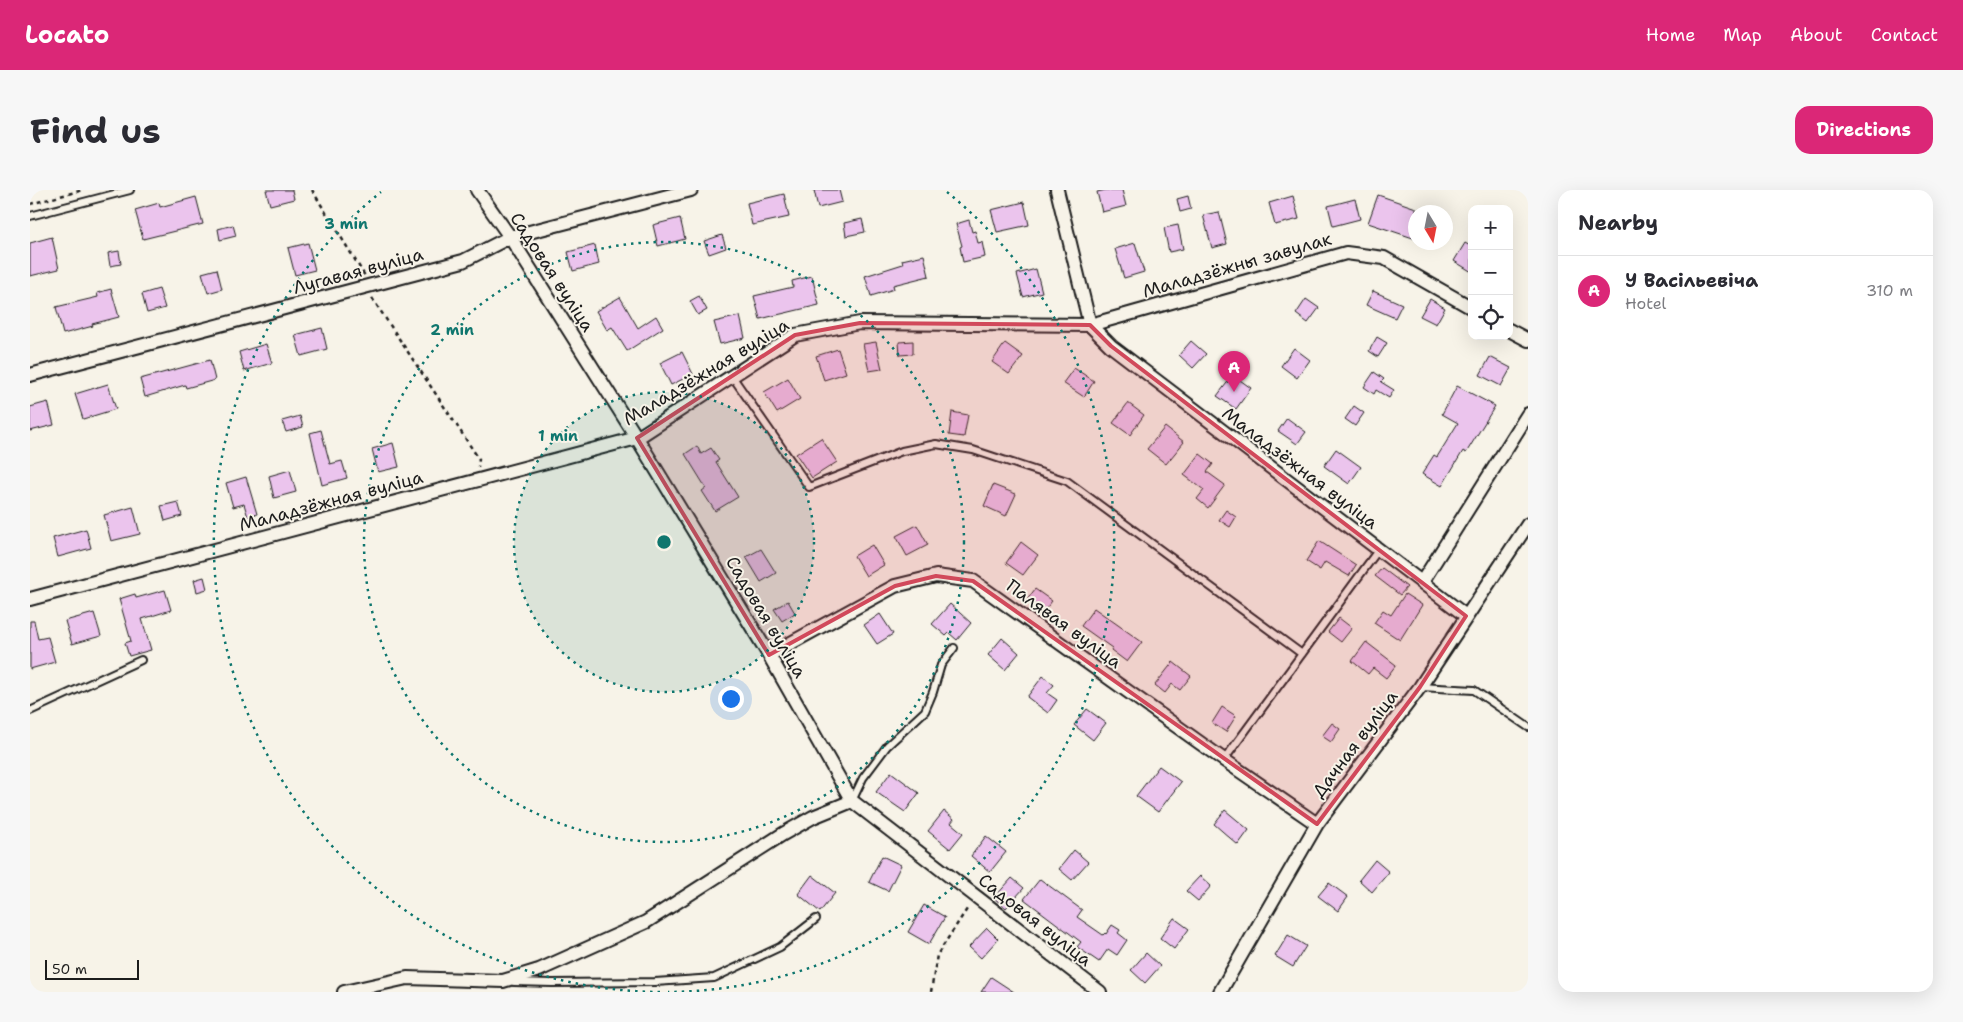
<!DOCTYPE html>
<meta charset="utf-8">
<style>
:root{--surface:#fff;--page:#f7f7f7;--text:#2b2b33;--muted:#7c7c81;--line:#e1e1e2;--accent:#db2777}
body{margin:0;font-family:"Shantell Sans",sans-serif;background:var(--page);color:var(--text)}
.controls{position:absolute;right:15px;top:15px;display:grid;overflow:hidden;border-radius:10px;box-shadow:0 5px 20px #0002}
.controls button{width:45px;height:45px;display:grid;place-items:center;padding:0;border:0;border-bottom:1px solid var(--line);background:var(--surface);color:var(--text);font:25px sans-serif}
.compass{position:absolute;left:1378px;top:15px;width:45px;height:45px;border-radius:50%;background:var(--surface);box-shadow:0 5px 20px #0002;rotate:170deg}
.scale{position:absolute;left:15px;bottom:12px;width:94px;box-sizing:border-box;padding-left:5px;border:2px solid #1c1c1c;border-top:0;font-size:14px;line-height:18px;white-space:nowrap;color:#1c1c1c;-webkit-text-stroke:4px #f7f3e8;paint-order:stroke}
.you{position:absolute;left:700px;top:508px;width:18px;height:18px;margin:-12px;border:4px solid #fff;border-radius:50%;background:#1a73e8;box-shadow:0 0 0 8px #1a73e833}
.badge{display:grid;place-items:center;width:32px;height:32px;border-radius:50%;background:var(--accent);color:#fff;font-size:16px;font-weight:700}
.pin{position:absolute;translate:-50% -41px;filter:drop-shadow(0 1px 2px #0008)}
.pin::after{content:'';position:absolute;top:26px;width:18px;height:15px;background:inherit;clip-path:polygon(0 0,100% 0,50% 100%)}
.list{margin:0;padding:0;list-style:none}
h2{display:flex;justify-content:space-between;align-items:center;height:65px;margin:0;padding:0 20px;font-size:21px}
h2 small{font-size:16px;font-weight:400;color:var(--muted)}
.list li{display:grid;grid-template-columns:32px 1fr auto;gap:15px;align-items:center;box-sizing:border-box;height:70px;padding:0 20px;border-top:1px solid var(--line)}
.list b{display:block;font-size:19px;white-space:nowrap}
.list p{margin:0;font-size:16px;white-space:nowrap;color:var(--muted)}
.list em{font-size:16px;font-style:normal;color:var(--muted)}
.icon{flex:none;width:28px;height:28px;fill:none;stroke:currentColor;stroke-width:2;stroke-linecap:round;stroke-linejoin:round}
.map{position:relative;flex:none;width:1498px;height:802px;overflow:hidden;border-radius:15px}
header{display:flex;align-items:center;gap:30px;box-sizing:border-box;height:70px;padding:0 25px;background:var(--accent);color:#fff}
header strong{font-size:24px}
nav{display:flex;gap:28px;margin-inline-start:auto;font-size:18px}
.intro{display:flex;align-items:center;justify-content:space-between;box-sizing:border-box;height:120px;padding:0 30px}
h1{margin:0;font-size:35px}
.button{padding:12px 22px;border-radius:15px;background:var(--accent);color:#fff;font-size:18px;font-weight:700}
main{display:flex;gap:30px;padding:0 30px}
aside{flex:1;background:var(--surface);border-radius:15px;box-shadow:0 5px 20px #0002}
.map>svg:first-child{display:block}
.building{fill:#ebc4ed;stroke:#1c1c1c}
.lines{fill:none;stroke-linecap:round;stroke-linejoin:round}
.service-casing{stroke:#1c1c1c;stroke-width:10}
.minor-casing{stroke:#1c1c1c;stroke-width:16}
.path{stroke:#1c1c1c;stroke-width:2.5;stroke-dasharray:4 4;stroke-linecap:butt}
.service{stroke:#f7f3e8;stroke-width:6}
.minor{stroke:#f7f3e8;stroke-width:12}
.marked{fill:#d1495b;fill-opacity:0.2;stroke:#d1495b;stroke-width:4;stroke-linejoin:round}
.ring{fill:none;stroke:#0f766e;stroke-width:2.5;stroke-dasharray:2.5 5}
.labels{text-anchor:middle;stroke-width:4;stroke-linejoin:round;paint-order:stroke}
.street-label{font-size:18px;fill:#1c1c1c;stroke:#f7f3e8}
.centre{fill:#0f766e;stroke:#f7f3e8;stroke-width:2.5}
.ring-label{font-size:15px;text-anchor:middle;font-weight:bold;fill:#0f766e;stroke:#f7f3e8;stroke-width:4;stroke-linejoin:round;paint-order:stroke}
</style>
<header>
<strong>Locato</strong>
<nav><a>Home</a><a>Map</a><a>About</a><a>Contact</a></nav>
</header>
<div class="intro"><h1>Find us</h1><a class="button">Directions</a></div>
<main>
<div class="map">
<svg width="1498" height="802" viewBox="0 0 1498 802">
<rect width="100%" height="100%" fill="#f7f3e8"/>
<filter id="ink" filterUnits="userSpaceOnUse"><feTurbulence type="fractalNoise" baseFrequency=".02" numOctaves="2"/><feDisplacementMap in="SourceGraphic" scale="10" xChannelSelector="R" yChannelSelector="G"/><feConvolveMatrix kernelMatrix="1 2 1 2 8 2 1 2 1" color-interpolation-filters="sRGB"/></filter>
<g filter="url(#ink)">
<path class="building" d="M236,0H262L264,9L240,15Z
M784,0H809L812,12L788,18Z
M1076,0H1092L1096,16L1072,22L1067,2Z
M754,4L759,27L722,35L717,13Z
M1348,5L1386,18V49L1338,33Z
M1158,6L1161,19L1150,22L1147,9Z
M1263,6L1269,29L1245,35L1239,13Z
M166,7L173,34L113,49L105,20L129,13L130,17Z
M1325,9L1330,29L1303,36L1298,16Z
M994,12L999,35L967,42L961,20Z
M1189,22L1197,54L1182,58L1173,25Z
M650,28L655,49L628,56L623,35Z
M832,29L835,42L816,46L814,33Z
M939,30L942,42L945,41L948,53L952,52L955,67L933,72L930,57L932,56L926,34Z
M203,35L206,46L190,50L188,39Z
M1148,35L1153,59L1139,62L1134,38Z
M692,45L696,58L679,64L674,51Z
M22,47L29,79L0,86V53Z
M278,53L285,80L265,85L258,58Z
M1105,53L1114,82L1094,88L1085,59Z
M1435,53L1442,57V82L1424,71Z
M565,55L569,74L543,81L538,62Z
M89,61L91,74L80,76L78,63Z
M894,65L899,86L863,95L864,99L841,106L835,86L873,74L872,70Z
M187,79L192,99L178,103L172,83Z
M1006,79L1012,102L993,107L987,84Z
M782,86L789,115L730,129L724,106L763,97L762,91Z
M81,99L89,127L62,134L63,136L33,144L26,117L68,107L67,103Z
M129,99L135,118L117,123L112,104Z
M1343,101L1372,114L1365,128L1336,115Z
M669,106L677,120L668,125L660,111Z
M590,107L608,138L626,126L633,138L597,161L582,137L577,140L566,121Z
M1276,109L1289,118L1278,133L1266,124Z
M1400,109L1415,118L1406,134L1390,126Z
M710,126L715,148L690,154L684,132Z
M292,138L297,159L271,166L265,145Z
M1347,147L1357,153L1348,167L1339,161Z
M883,151V164L870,165L869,152Z
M1161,151L1176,164L1163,178L1149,165Z
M846,152L852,179L839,181L833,154Z
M975,153L993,166L979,184L962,172Z
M236,154L242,173L214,181L209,162Z
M1264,158L1280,170L1267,188L1251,176Z
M808,159L816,183L794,190L786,166Z
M652,162L663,184L641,195L630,173Z
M1460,167L1481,178L1471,196L1450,185Z
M180,170L185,190L156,198L155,195L115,207L110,189Z
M1044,178L1064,191L1054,207L1033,193Z
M1344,182L1354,189L1351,192L1364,200L1359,208L1346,200L1344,204L1334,197Z
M1203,185L1221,198L1206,219L1187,206Z
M758,188L770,209L747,223L734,202Z
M78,194L86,219L53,229L45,204Z
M1427,196L1465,216L1436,263L1433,261L1412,296L1392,284L1404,265L1407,267L1428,233L1412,224Z
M18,212L24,235L0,241V217Z
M1098,213L1114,225L1100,245L1083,233Z
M1324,216L1334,223L1325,236L1315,229Z
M922,222L938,225L934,247L919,245Z
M270,226L273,237L256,242L252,231Z
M1257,228L1276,242L1267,254L1248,241Z
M1135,237L1154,252L1136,274L1117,259Z
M291,240L300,274L312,271L317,288L292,295L280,243Z
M791,248L807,272L782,288L766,264Z
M363,253L369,277L348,282L342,259Z
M667,256L671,264L681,258L689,270L686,272L708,307L685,321L672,301L676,298L655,264Z
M1306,259L1331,277L1319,294L1294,276Z
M1170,264L1183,274L1177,282L1195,295L1178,318L1167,309L1174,300L1154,285Z
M260,280L266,302L244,308L239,286Z
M216,287L227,324L218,327L214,314L203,317L196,293Z
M963,295L986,304L976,326L954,316Z
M148,312L152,326L135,331L131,316Z
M103,317L110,344L81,351L74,325Z
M1196,320L1206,327L1200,337L1189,330Z
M887,335L898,355L877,366L866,346Z
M56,339L61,358L28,367L23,348Z
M1289,351L1326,375L1319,386L1295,372L1290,380L1276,371Z
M991,352L1008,365L993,385L976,373Z
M842,355L854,375L836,386L824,366Z
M731,359L746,383L731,392L716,367Z
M1352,378L1377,397L1370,405L1345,386Z
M174,387L177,399L167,402L164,390Z
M1005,399L1022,411L1013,422L997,410Z
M135,400L141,420L112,429L121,460L99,466L95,453L101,451L89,409L105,404L106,408Z
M1375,404L1392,415L1370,450L1344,433L1353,420L1361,425Z
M758,411L765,423L752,431L744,419Z
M920,414L941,433L927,450L919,443L916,446L902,434Z
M1064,418L1112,452L1097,472L1081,460L1082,458L1051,436Z
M64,423L71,446L42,454L35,431Z
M850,424L863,444L847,454L834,435Z
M1309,428L1322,438L1311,452L1298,442Z
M0,431H4L8,449L18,447L25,472L0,479Z
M972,448L989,463L975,480L958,465Z
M1336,452L1366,475L1356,488L1343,478L1338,484L1322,471Z
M1143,472L1161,486L1150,500L1142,494L1135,503L1125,495Z
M1013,486L1024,495L1017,503L1027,510L1018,523L997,507Z
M1192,517L1206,526L1196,542L1182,533Z
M1057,519L1076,533L1063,550L1044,535Z
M1302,533L1310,539L1301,552L1292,546Z
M1129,576L1151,592L1128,622L1106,606Z
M861,582L889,603L875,622L846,602Z
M1195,620L1219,640L1208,655L1184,634Z
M914,621L924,629L921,633L933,643L920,659L898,641Z
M956,646L976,662L960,682L941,666Z
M1044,660L1058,672L1042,690L1029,679Z
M852,666L871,675L858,701L839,692Z
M1345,670L1359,682L1342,702L1329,690Z
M782,685L805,703L790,722L768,704Z
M1170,686L1181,696L1168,711L1156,701Z
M982,688L994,698L976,718L964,708Z
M1010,689L1052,720L1047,727L1073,745L1075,743L1076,744L1082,735L1090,740L1088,743L1097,750L1087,765L1078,759L1069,772L1047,757L1051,752L994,709Z
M1299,693L1318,707L1308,721L1288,706Z
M894,715L915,727L899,754L878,742Z
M1144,728L1159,739L1144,759L1130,748Z
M957,738L968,749L951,768L939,757Z
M1258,745L1276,756L1263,777L1245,766Z
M1116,763L1130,776L1115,793L1101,780Z
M961,787L984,802H951Z"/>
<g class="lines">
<defs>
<path id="service" d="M0,26L100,0
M702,186L779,297L872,261L906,254L943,260L1037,291L1272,464
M1390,497L1444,500L1498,537
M0,521L111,470
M1194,570L1349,359
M822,611L833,588L857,556L895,521L903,502L911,475L924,458
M484,792L522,793L625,792L684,788L750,757L786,729"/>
<path id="minor" d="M447,0L480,47L607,248L739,465L822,611L1070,802
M1027,0L1060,135L1316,63L1354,68L1442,118
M1479,140L1498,150
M0,185L433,71L480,47L661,0
M1392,392L1498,224
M0,409L607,248L765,145L830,133L1060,135L1081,156L1436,426
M739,465L865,396L906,386L943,391L1194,570L1287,634
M314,802L377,788L473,791L509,780L616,732L753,644L783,627L822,611
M1190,802L1287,634L1390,497L1498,334"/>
</defs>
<use href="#service" class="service-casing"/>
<use href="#minor" class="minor-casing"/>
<path class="path" d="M282,0L335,86
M0,14L53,0
M342,108L449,269L448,277
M901,802L907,765L939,716"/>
<use href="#service" class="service"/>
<use href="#minor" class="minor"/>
</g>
</g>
<path class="marked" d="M830,133L1060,135L1081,156L1436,426L1390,497L1287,634L943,391L906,386L865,396L739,465L607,248L765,145Z"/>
<circle cx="634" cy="352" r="150" fill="#0f766e" fill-opacity=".12"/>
<g class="ring">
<circle cx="634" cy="352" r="150"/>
<circle cx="634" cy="352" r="300"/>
<path d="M630 802A450 450 0 0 1 351 2M917 2A450 450 0 0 1 638 802"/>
</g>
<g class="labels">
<g class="street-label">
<text transform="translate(1207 75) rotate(-16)" y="6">Маладзёжны завулак</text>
<text transform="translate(328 81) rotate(-15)" y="6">Лугавая вуліца</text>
<text transform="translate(522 82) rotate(57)" y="6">Садовая вуліца</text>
<text transform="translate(676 182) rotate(-31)" y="6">Маладзёжная вуліца</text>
<text transform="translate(1270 278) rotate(37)" y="6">Маладзёжная вуліца</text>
<text transform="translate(301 311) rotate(-15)" y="6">Маладзёжная вуліца</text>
<text transform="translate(736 427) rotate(59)" y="6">Садовая вуліца</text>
<text transform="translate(1034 434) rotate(36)" y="6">Палявая вуліца</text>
<text transform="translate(1325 554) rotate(-53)" y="6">Дачная вуліца</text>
<text transform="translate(1005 730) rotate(38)" y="6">Садовая вуліца</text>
</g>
</g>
<circle cx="634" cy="352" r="8" class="centre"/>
<g class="ring-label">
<text x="316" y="39">3 min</text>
<text x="422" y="145">2 min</text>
<text x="528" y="251">1 min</text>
</g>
</svg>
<div class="controls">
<button>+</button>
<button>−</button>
<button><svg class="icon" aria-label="locate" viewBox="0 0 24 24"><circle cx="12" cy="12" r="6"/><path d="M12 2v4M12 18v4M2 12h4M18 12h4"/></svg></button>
</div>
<svg class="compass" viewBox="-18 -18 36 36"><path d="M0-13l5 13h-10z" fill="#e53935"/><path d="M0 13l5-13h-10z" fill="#7c7c81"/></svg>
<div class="scale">50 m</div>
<div class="you"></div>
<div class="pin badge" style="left:1204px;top:202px">A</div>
</div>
<aside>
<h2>Nearby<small></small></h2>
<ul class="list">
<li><span class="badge">A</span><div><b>У Васільевіча</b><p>Hotel</p></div><em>310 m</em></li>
</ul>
</aside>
</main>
